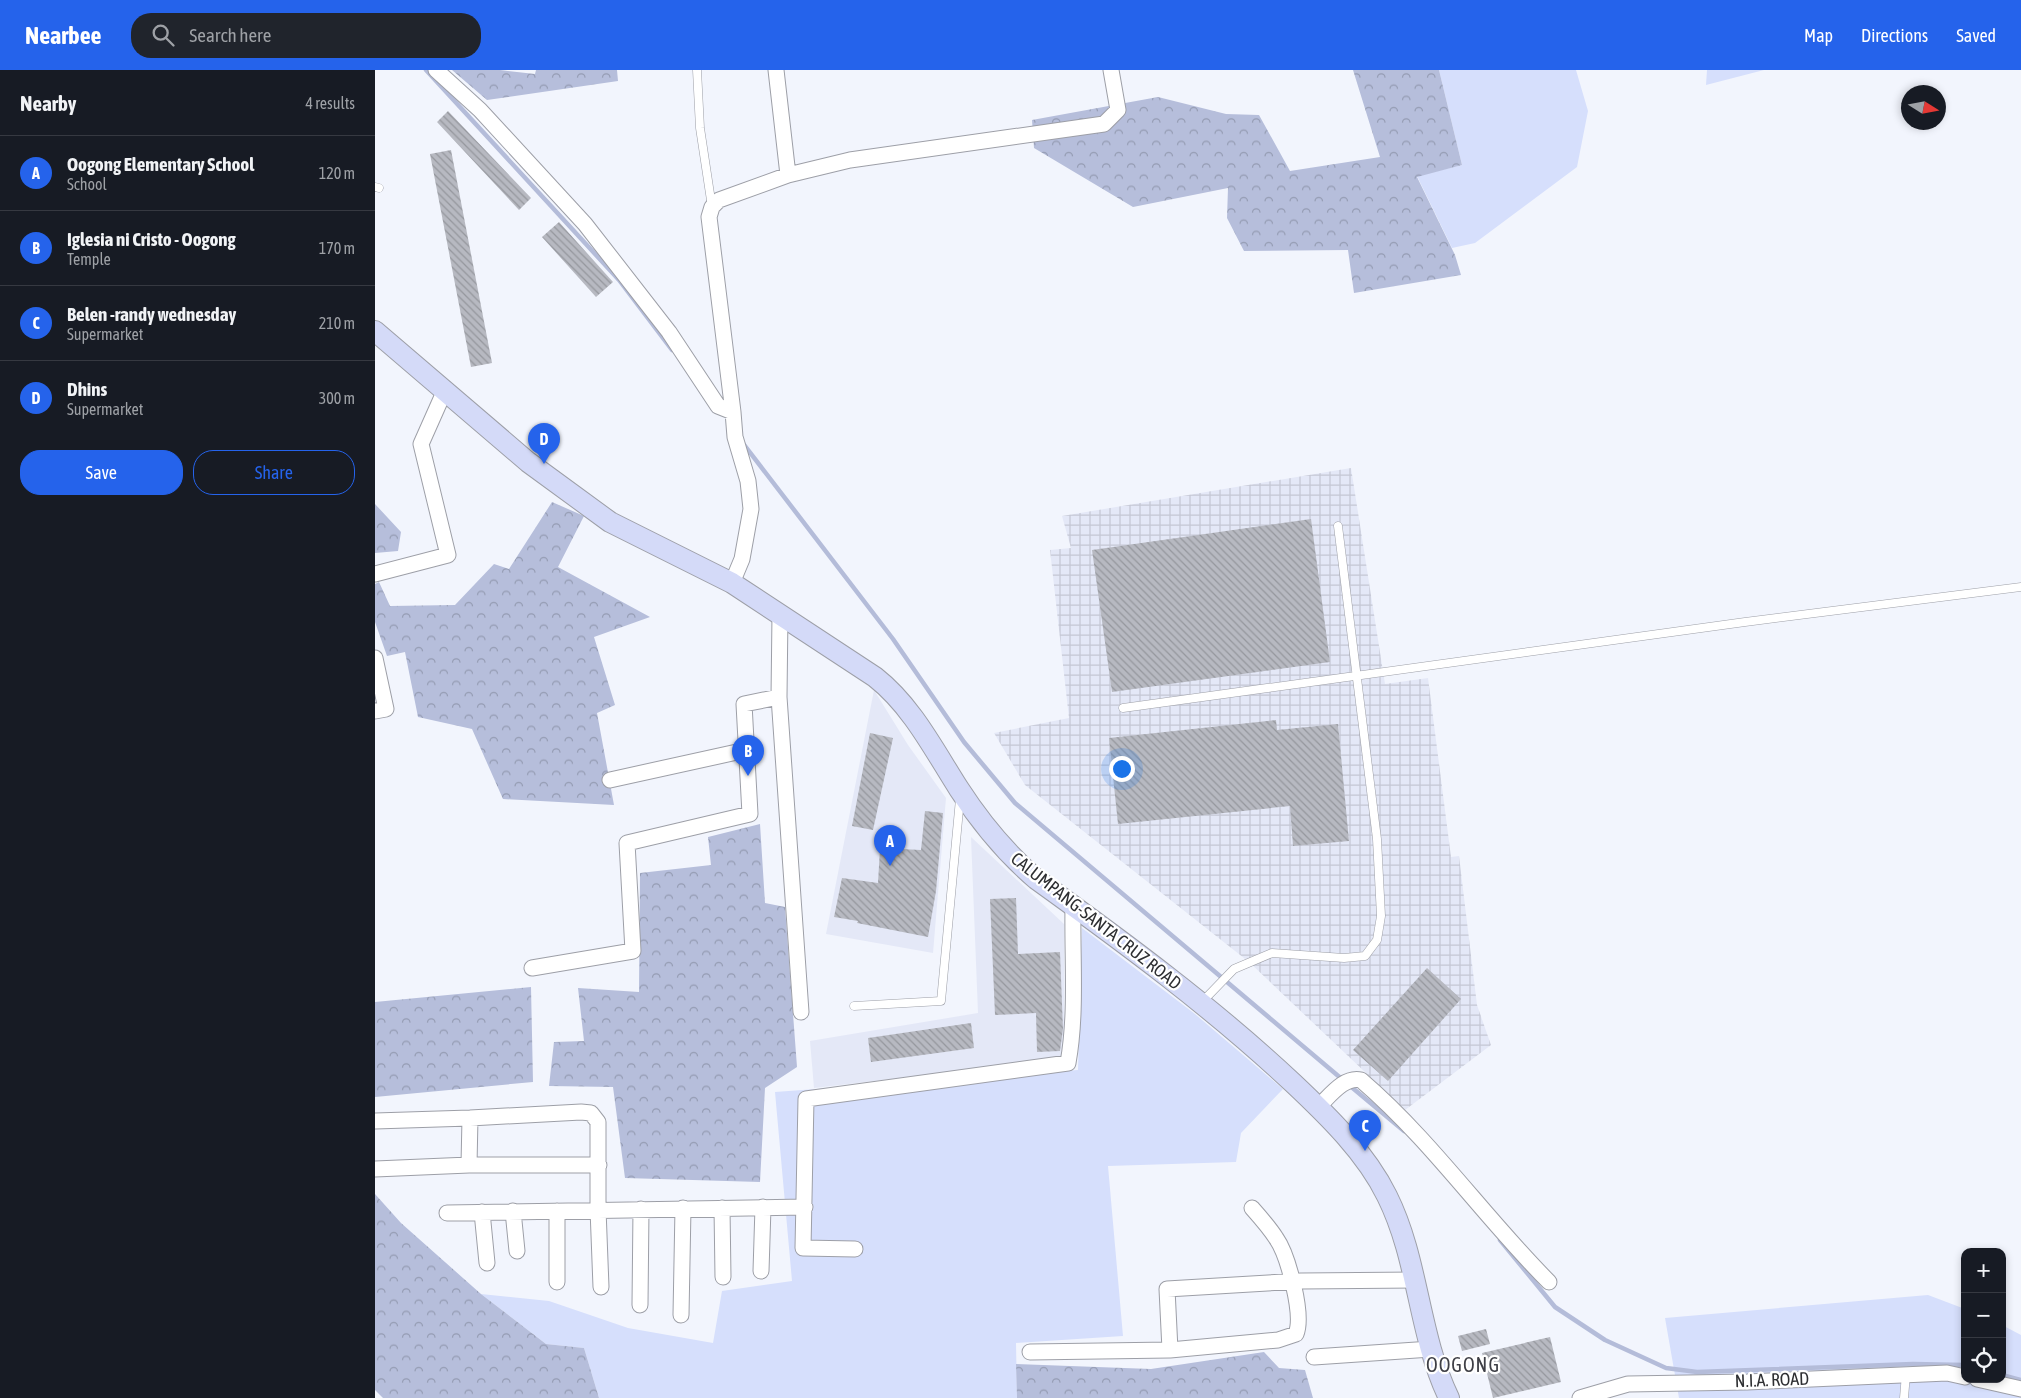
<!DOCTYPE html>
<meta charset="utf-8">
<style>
:root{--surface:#171b24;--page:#20242c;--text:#f1f3f6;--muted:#9ea1a6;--line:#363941;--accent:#2563eb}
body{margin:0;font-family:"Asap Condensed",sans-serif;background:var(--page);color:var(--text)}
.controls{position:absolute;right:15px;bottom:15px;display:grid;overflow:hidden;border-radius:10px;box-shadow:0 2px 8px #0003}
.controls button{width:45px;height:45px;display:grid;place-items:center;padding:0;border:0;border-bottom:1px solid var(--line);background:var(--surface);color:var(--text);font:25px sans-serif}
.compass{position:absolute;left:1526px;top:15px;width:45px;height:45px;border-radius:50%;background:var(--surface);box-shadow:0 2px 8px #0003;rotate:101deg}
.you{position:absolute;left:746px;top:698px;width:18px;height:18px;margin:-12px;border:4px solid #fff;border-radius:50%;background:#1a73e8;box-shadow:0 0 0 8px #1a73e833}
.badge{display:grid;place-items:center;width:32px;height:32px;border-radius:50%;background:var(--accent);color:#fff;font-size:16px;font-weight:700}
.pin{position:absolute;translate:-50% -41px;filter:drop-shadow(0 1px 2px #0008)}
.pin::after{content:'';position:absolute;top:26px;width:18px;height:15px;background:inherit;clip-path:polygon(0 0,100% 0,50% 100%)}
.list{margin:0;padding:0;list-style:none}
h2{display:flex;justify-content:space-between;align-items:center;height:65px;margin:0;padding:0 20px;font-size:21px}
h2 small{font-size:16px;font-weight:400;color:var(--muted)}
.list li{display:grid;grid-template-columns:32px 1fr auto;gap:15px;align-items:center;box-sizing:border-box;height:75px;padding:0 20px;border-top:1px solid var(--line)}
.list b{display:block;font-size:19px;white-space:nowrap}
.list p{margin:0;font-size:16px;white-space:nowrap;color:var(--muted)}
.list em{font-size:16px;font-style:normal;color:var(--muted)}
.actions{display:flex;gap:10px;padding:15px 20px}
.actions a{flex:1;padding:11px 0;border:1px solid var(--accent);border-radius:20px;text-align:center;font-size:18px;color:var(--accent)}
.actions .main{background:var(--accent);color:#fff}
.icon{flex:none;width:28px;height:28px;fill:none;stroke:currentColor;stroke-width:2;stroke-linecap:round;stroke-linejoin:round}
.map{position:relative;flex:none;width:1646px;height:1328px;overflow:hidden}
header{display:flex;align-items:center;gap:30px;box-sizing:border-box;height:70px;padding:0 25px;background:var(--accent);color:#fff}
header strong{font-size:24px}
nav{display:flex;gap:28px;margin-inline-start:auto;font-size:18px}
.search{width:350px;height:45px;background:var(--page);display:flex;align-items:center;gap:12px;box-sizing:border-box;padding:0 18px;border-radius:20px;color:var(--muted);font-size:19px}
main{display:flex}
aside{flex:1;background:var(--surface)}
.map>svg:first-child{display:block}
.built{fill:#e4e8f7}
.industrial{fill:url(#industrial-grid)}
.grass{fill:#d6dffc}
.forest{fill:url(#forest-crowns)}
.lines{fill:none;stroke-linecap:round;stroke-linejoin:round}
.stream{stroke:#b4bcd9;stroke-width:4.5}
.building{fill:url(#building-back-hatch)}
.lane-casing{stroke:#9d9fa7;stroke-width:9}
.street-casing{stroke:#9d9fa7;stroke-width:17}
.secondary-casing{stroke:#9d9fa7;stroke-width:22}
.lane{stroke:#fff;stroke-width:8}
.street{stroke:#fff;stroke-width:15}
.secondary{stroke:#d4daf8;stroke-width:20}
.labels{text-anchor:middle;stroke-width:4.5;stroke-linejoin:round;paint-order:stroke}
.street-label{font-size:18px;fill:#2e2f32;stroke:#fff}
.quarter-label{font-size:20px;letter-spacing:1px;fill:#3e3f46;stroke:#fff}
</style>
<header>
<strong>Nearbee</strong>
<div class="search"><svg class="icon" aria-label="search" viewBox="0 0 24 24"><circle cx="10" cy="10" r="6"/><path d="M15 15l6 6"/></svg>Search here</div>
<nav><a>Map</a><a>Directions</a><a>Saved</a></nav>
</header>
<main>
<aside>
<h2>Nearby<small>4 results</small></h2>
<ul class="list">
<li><span class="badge">A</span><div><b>Oogong Elementary School</b><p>School</p></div><em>120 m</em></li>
<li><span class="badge">B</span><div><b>Iglesia ni Cristo - Oogong</b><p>Temple</p></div><em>170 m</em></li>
<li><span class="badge">C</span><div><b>Belen -randy wednesday</b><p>Supermarket</p></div><em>210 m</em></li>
<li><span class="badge">D</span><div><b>Dhins</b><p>Supermarket</p></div><em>300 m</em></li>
</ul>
<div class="actions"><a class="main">Save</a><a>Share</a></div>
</aside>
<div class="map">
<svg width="1646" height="1328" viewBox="0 0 1646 1328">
<defs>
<pattern id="industrial-grid" width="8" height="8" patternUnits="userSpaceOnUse" patternTransform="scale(1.25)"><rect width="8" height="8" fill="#e4e8f7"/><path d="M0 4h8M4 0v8" fill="none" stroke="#c4c7d4"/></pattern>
<pattern id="forest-crowns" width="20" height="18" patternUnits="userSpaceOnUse" patternTransform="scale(1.25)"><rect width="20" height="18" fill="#b6bedb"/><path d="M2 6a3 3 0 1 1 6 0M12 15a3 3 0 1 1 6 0" fill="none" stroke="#949bb2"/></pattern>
<pattern id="building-back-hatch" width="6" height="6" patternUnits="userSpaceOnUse" patternTransform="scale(1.25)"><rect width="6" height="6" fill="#b7b9c1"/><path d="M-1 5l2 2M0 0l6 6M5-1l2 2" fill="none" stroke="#95979d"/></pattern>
</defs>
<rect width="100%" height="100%" fill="#f2f5fd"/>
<path class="built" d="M499,620L533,675L571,728L558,883L451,864Z
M596,767L689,854V989L439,1018L435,971L603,943Z"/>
<path class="industrial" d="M976,398L1010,614L1053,608L1076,787L1084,786L1102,935L1116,975L1030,1040L874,892L650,715L619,663L694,648L675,480L696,478L687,446Z"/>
<path class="grass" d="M1064,0H1201L1213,41L1202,97L1100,173L1077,178L1042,106L1087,95Z
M1332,0H1389L1331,15Z
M707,858L820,944L908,1019L866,1063L861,1092L733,1096L748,1266L641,1273L642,1328H224L209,1278L171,1274L106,1224L174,1231L253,1258L338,1273L347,1221L417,1211L400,1022L703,1000Z
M1553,1225L1590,1239V1309H1627V1255L1646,1265V1328H1304L1290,1248Z"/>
<path class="forest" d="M77,0H125L160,4L161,0H242L243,11L112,30Z
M978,0H1064L1087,95L1042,107L1080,185L1086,205L979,223L973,180L869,181L852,148L853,118L758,137L659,78L657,50L783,27L851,44L884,45L915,101L1005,87Z
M177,432L209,446L183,497L275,547L219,567L240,635L222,643L239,735L128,729L97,659L43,647L30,582L12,586L0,552V514L4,512L15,536L80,535L119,494L134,499Z
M0,434L26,462L23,481L0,483Z
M385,754L390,833L410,837L422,997L390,1018L385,1112L250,1108L238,1017L174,1016L179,972L209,971L203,918L264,922L265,803L336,795L333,767Z
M156,917L158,1012L0,1027V932Z
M0,1124L26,1153L106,1224L171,1274L209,1278L224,1328H8L0,1320Z
M889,1282L904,1298L930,1300L938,1328H642L641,1294L776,1299Z"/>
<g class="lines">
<path class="stream" d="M51,0L244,210L297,280
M367,372L518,569L589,672L640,733L968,1010
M974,1015L1029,1061
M1125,1170L1180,1237L1230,1270L1291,1298L1322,1302L1538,1294L1590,1295
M1627,1305L1646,1310"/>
</g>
<path class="building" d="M73,41L156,128L144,140L62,52Z
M76,80L117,293L96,297L55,84Z
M184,152L238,212L221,227L167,167Z
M936,449L955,592L737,622L717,480Z
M901,650L902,660L963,654L974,771L918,776L915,736L743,754L734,668Z
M495,663L518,668L498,760L477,756Z
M550,741L568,743L561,821L553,867L482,853L483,851L459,847L467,808L503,813L505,778L546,780Z
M641,828L643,884L685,882L688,959L685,981L662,982L661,943L620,945L615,829Z
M1052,898L1086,929L1013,1011L978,980Z
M596,953L599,978L496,992L493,968Z
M1111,1259L1115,1274L1087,1281L1083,1266Z
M1175,1267L1186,1312L1118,1328L1107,1283Z"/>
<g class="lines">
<defs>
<path id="lane" d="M322,0L325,58L337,137
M0,117L4,118
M748,638L1370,552L1646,517
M827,932L859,899L897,883L969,888L990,886L1002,870L1006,846L1002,769L963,456
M479,936L566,931L585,729
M1529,1328L1531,1304"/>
<path id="street" d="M61,0L105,40L210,154L294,262L343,336L358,342L334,147L337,137L344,130L413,105L475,90L729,54L743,40L736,0
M401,0L413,105
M0,504L73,485L46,374L70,320
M357,513L367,489L376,439L373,411L360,367L358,342
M405,544L404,627L426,942
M0,588L11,639L0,641
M235,710L371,680
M157,898L258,881L252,773L375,744L369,634L404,627
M943,1037C955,1026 969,1006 986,1010C1057,1071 1109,1147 1174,1212
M0,1051L95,1048L206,1042L216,1043L223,1052V1139L226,1217
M94,1095L95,1048
M0,1099L94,1095H224
M347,1138L348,1207
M138,1141L142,1181
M107,1142L112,1193
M72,1143L430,1137
M480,1179L428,1178L431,1029L693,993C702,943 697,888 698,836
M386,1201L388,1137
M182,1212V1141
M265,1235L266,1139
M306,1245L308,1138
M795,1280L792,1219L926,1211L1041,1210
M655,1282L795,1280L903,1270L921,1264C929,1245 913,1185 901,1168C894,1157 885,1147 877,1138
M939,1287L1056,1279
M1602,1309L1646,1319
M1205,1328L1253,1314L1372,1312L1572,1303L1590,1307"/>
<path id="secondary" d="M0,261L153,392L235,452L357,513L500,607C537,636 559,680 584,719C606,753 631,783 661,809C750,873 838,938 918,1013C953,1046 991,1083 1012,1126C1044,1190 1043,1264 1074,1328"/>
</defs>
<use href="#lane" class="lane-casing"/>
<use href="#street" class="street-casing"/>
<use href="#secondary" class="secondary-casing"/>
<use href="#lane" class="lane"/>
<use href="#street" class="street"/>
<use href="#secondary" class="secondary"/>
</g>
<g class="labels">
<g class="street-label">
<text transform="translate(721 851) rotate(38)" y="6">CALUMPANG-SANTA CRUZ ROAD</text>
<text transform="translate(1397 1310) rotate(-2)" y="6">N.I.A. ROAD</text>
</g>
<g class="quarter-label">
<text x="1088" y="1302">OOGONG</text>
</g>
</g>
</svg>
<div class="controls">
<button>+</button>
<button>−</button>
<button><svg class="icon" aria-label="locate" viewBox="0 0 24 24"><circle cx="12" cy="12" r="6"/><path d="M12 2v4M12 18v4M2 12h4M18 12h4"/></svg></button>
</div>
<svg class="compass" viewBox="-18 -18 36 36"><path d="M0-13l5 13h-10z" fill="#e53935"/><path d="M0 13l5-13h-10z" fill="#9ea1a6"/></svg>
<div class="you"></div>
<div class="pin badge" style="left:515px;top:796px">A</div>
<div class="pin badge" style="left:373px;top:706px">B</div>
<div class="pin badge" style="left:990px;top:1081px">C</div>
<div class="pin badge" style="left:169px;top:394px">D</div>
</div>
</main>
